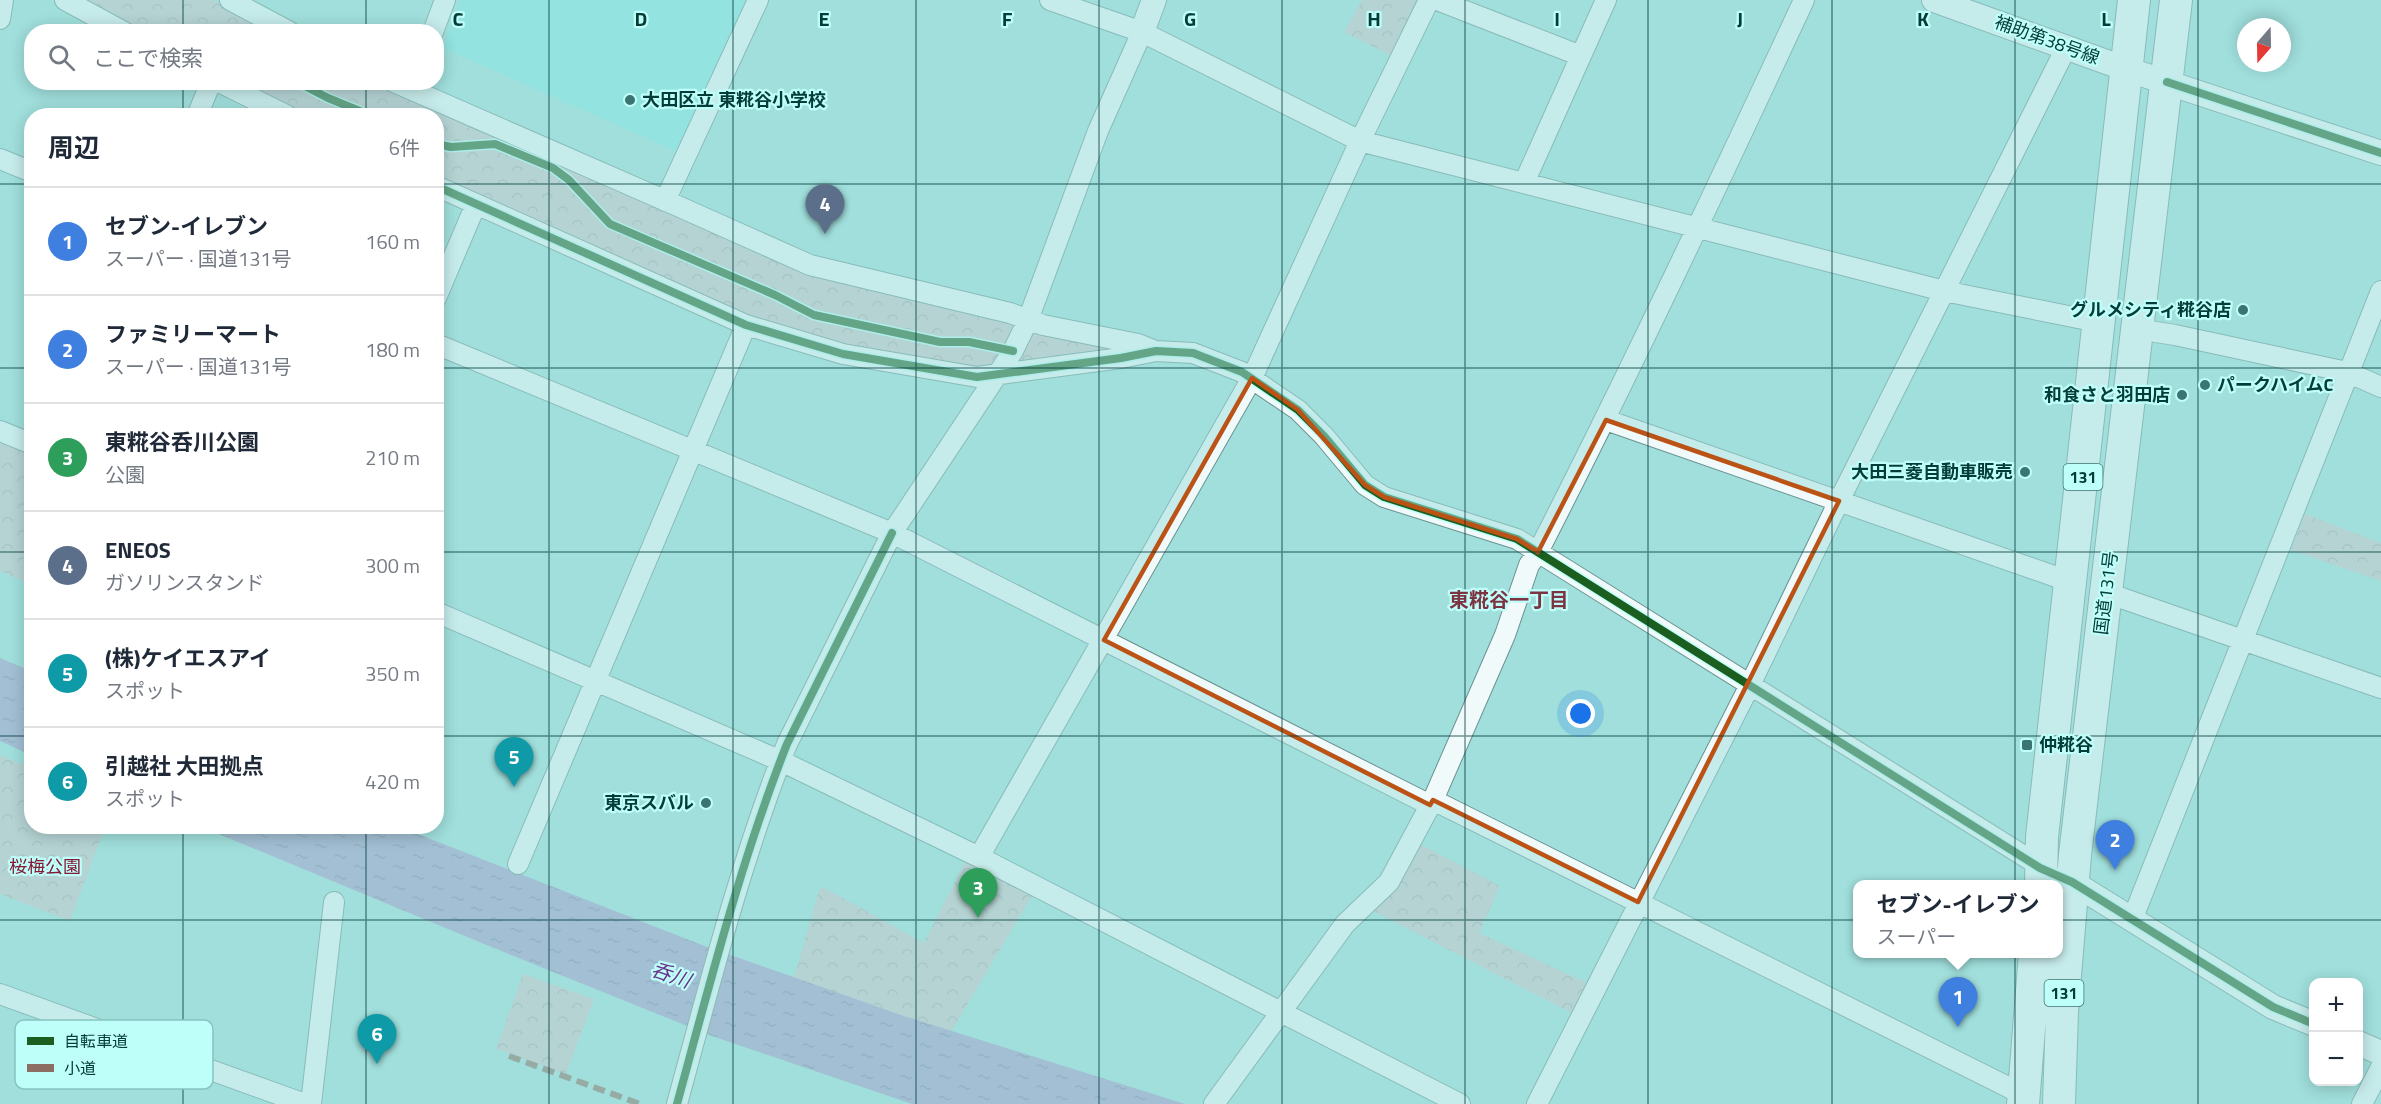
<!DOCTYPE html>
<html lang="ja">
<meta charset="utf-8">
<style>
:root{--surface:#fff;--page:#f6f6f7;--text:#1f2937;--muted:#747a83;--line:#e0e1e3;--accent:#7c3aed}
body{margin:0;font-family:"Titillium Web","Noto Sans JP",sans-serif;background:var(--page);color:var(--text)}
.controls{position:absolute;right:18px;bottom:18px;display:grid;overflow:hidden;border-radius:12px;box-shadow:0 3px 15px #0003}
.controls button{width:54px;height:54px;display:grid;place-items:center;padding:0;border:0;border-bottom:2px solid var(--line);background:var(--surface);color:var(--text);font:30px sans-serif}
.compass{position:absolute;left:2237px;top:18px;width:54px;height:54px;border-radius:50%;background:var(--surface);box-shadow:0 3px 15px #0003;rotate:200deg}
.you{position:absolute;left:1581px;top:714px;width:21px;height:21px;margin:-15px;border:4px solid #fff;border-radius:50%;background:#1a73e8;box-shadow:0 0 0 9px #1a73e833}
.badge{display:grid;place-items:center;width:39px;height:39px;border-radius:50%;background:var(--accent);color:#fff;font-size:20px;font-weight:700}
.pin{position:absolute;translate:-50% -50px;filter:drop-shadow(0 2px 3px #0008)}
.pin::after{content:'';position:absolute;top:32px;width:21px;height:18px;background:inherit;clip-path:polygon(0 0,100% 0,50% 100%)}
.popup{position:absolute;left:1853px;top:880px;width:210px;height:78px;box-sizing:border-box;display:grid;place-content:center;border-radius:12px;background:var(--surface);filter:drop-shadow(0 2px 4px #0005);font-size:20px;white-space:nowrap;color:var(--muted)}
.popup b{font-size:22px;color:var(--text)}
.popup::after{content:'';position:absolute;left:50%;top:100%;margin-left:-12px;border:12px solid transparent;border-top-color:var(--surface)}
.list{margin:0;padding:0;list-style:none}
h2{display:flex;justify-content:space-between;align-items:center;height:78px;margin:0;padding:0 24px;font-size:26px}
h2 small{font-size:20px;font-weight:400;color:var(--muted)}
.list li{display:grid;grid-template-columns:39px 1fr auto;gap:18px;align-items:center;box-sizing:border-box;height:108px;padding:0 24px;border-top:2px solid var(--line)}
.list b{display:block;font-size:22px;white-space:nowrap}
.list p{margin:0;font-size:20px;white-space:nowrap;color:var(--muted)}
.list em{font-size:20px;font-style:normal;color:var(--muted)}
.icon{flex:none;width:33px;height:33px;fill:none;stroke:currentColor;stroke-width:2;stroke-linecap:round;stroke-linejoin:round}
.map{position:relative;flex:none;width:2381px;height:1104px;overflow:hidden}
.search{position:absolute;background:var(--surface);box-shadow:0 3px 15px #0003;left:24px;top:24px;width:420px;height:66px;display:flex;align-items:center;gap:15px;box-sizing:border-box;padding:0 21px;border-radius:24px;color:var(--muted);font-size:22px}
.panel{position:absolute;background:var(--surface);box-shadow:0 3px 15px #0003;left:24px;top:108px;width:420px;height:726px;border-radius:24px}
.map>svg:first-child{display:block}
.built{fill:#84e8e4}
.park{fill:url(#park-crowns)}
.water{fill:url(#water-ripples)}
.lines{fill:none;stroke-linecap:round;stroke-linejoin:round}
.minor-casing{stroke:#6a9290;stroke-width:22}
.tertiary-casing{stroke:#6a9290;stroke-width:26}
.trunk-casing{stroke:#6a9290;stroke-width:34}
.minor{stroke:#f1fafa;stroke-width:20}
.tertiary{stroke:#f1fafa;stroke-width:24}
.trunk{stroke:#f1fafa;stroke-width:32}
.quiet{stroke:#8d6e63;stroke-width:6;stroke-dasharray:12 6;stroke-linecap:butt}
.cycleway-casing{stroke:#bffffa;stroke-width:11}
.cycleway{stroke:#1b5e20;stroke-width:8}
.marked{fill:none;stroke:#ba5315;stroke-width:4.5;stroke-linejoin:round}
.grid{fill:none;stroke:#043c3a;stroke-width:1.5;stroke-opacity:0.55}
.poi-dot{fill:#3b7573;stroke:#bffffa;stroke-width:2}
.labels{text-anchor:middle;stroke-width:4.5;stroke-linejoin:round;paint-order:stroke}
.shield{fill:#bffffa;stroke:#3c7674;stroke-width:1.5}
.shield-label{font-size:16px;font-weight:bold;fill:#043c3a}
.street-label{font-size:18px;fill:#043c3a;stroke:#bffffa}
.poi-label{font-size:18px;font-weight:bold;fill:#043c3a;stroke:#bffffa;text-anchor:end}
.park-label{font-size:18px;fill:#861936;stroke:#bffffa}
.neighbourhood-label{font-size:20px;font-weight:bold;fill:#7c3441;stroke:#bffffa}
.water-label{font-size:20px;font-style:italic;fill:#6b348a;stroke:#bffffa}
.key{fill:#bffffa;stroke:#87c4c0;stroke-width:1.5}
.key-label{font-size:16px;fill:#043c3a}
.grid-label{font-size:20px;text-anchor:middle;font-weight:bold;fill:#043c3a;stroke:#bffffa;stroke-width:4.5;stroke-linejoin:round;paint-order:stroke}
</style>
<div class="map">
<svg width="2381" height="1104" viewBox="0 0 2381 1104">
<defs>
<pattern id="park-crowns" width="20" height="18" patternUnits="userSpaceOnUse" patternTransform="scale(1.5)"><rect width="20" height="18" fill="#cec5c8"/><path d="M2 6a3 3 0 1 1 6 0M12 15a3 3 0 1 1 6 0" fill="none" stroke="#afaaad"/></pattern>
<pattern id="water-ripples" width="26" height="14" patternUnits="userSpaceOnUse" patternTransform="scale(1.5)"><rect width="26" height="14" fill="#a59acb"/><path d="M2 4q2-2 4 0t4 0M15 11q2-2 4 0t4 0" fill="none" stroke="#847fa6"/></pattern>
</defs>
<rect width="100%" height="100%" fill="#a1dfdc"/>
<path class="built" d="M461,0H748L676,151L443,48Z"/>
<path class="park" d="M80,0H213L274,31H136Z
M1362,0H1419L1390,55L1344,32Z
M232,83H374L680,216L807,275L892,296L1133,346L995,371L844,349L748,321L437,181L436,116L300,115Z
M0,439L31,453V584L0,571Z
M2305,514L2381,543V581L2291,550Z
M0,755L31,768L32,826L105,827L70,921L0,894Z
M1418,843L1500,886L1479,933L1587,983L1572,1013L1373,911Z
M970,852L1037,887L951,1032L794,978L819,890L823,887L924,943Z
M523,974L594,999L566,1074L496,1049Z"/>
<path class="water" d="M0,658L31,671V755L0,741Z
M202,827H400L702,945L901,1015L1185,1104H912L712,1036L489,946Z"/>
<g class="lines">
<defs>
<path id="minor" d="M65,0L124,32
M230,0L290,32
M1050,0L1142,32L1360,141L1944,291L2098,322
M1437,0L1581,56
M0,19L3,0
M433,32L445,0
M219,82L288,116
M394,82L680,207L810,265L1010,313L1043,325L1138,344L1153,350
M197,116L211,82
M0,159L32,172
M1524,183L1606,0
M436,186L746,325L843,354L977,377L1121,358L1156,351L1193,353L1242,372L1298,410L1324,436L1365,485L1384,497L1517,539L2048,871
M665,201L758,0
M436,298L476,204
M2137,329L2175,335L2347,372L2381,387
M436,344L892,533L1430,805
M1606,420L2071,582
M0,431L32,444
M2107,593L2381,688
M436,612L781,761L979,857L1460,1104
M1433,800L2024,1095
M979,857L1252,378L1360,141L1429,0
M518,864L746,325
M2132,920L2381,291
M0,994L305,1104
M311,1104L334,902
M677,1104C710,983 741,860 787,744L892,533L1013,351L1028,320L1098,131L1142,32
M1214,1104L1345,924L1389,882L1433,800L1505,635L1529,565L1538,552C1631,370 1718,185 1804,0
M1537,1104L1750,685L1839,501L2067,46
M2362,1104L2381,1067"/>
<path id="tertiary" d="M1934,0L2126,69L2381,153
M1142,32L1154,0
M2072,882L2273,1007L2314,1024
M2358,1043L2381,1053"/>
<path id="trunk" d="M2041,884L2042,837L2134,0
M2023,1104L2035,954
M2059,1104L2062,1012L2075,855L2176,0"/>
</defs>
<use href="#minor" class="minor-casing"/>
<use href="#tertiary" class="tertiary-casing"/>
<use href="#trunk" class="trunk-casing"/>
<use href="#minor" class="minor"/>
<use href="#tertiary" class="tertiary"/>
<use href="#trunk" class="trunk"/>
<path class="quiet" d="M509,1056L640,1104"/>
<defs>
<path id="cycleway" d="M297,82L328,98L372,116
M2167,82L2381,153
M436,144L451,147L495,144L553,168L569,180L610,224L775,295L814,315L940,342H969L1013,351
M436,186L746,325L843,354L977,377L1121,358L1156,351L1193,353L1242,372L1298,410L1324,436L1365,485L1384,497L1517,539L2040,868L2072,882L2273,1007L2314,1024
M677,1104C710,983 741,860 787,744L892,533"/>
</defs>
<use href="#cycleway" class="cycleway-casing"/>
<use href="#cycleway" class="cycleway"/>
</g>
<path d="M0 0H2381V1104H0ZM1252,378L1298,410L1365,485L1384,497L1517,539L1538,552L1606,420L1839,501L1638,902L1433,800L1430,805L1104,640Z" fill="#a1dfdc" fill-opacity=".55" fill-rule="evenodd"/>
<path class="marked" d="M1252,378L1298,410L1365,485L1384,497L1517,539L1538,552L1606,420L1839,501L1638,902L1433,800L1430,805L1104,640Z"/>
<path class="grid" d="M183,0V32M366,0V32M549,0V1104M733,0V1104M916,0V1104M1099,0V1104M1282,0V1104M1465,0V1104M1648,0V1104M1832,0V1104M2015,0V1104M2198,0V1104M183,82V116M366,82V116M0,184H32M436,184H2381M0,368H32M436,368H2381M0,552H32M436,552H2381M0,736H32M436,736H2381M183,826V1104M366,826V1104M0,920H2381"/>
<g class="poi-dot">
<circle cx="630" cy="100" r="6"/>
<circle cx="2243" cy="310" r="6"/>
<circle cx="2205" cy="385" r="6"/>
<circle cx="2182" cy="395" r="6"/>
<circle cx="2025" cy="472" r="6"/>
<rect x="2021" y="739" width="12" height="12" rx="3"/>
<circle cx="706" cy="803" r="6"/>
</g>
<g class="labels">
<g class="shield">
<rect x="2063.5" y="464" width="39" height="26" rx="4.5"/>
<rect x="2044.5" y="980" width="39" height="26" rx="4.5"/>
</g>
<g class="shield-label">
<text x="2083" y="483">131</text>
<text x="2064" y="999">131</text>
</g>
<g class="street-label">
<text transform="translate(2047 40) rotate(20)" y="6">補助第38号線</text>
<text transform="translate(2106 593) rotate(-83)" y="6">国道131号</text>
</g>
<g class="poi-label">
<text x="642" y="106" text-anchor="start">大田区立 東糀谷小学校</text>
<text x="2231" y="316">グルメシティ糀谷店</text>
<text x="2217" y="391" text-anchor="start">パークハイムC</text>
<text x="2170" y="401">和食さと羽田店</text>
<text x="2013" y="478">大田三菱自動車販売</text>
<text x="2039" y="751" text-anchor="start">仲糀谷</text>
<text x="694" y="809">東京スバル</text>
</g>
<g class="park-label">
<text x="45" y="873">桜梅公園</text>
</g>
<g class="neighbourhood-label">
<text x="1509" y="607">東糀谷一丁目</text>
</g>
<g class="water-label">
<text transform="translate(671 975) rotate(19)" y="7">呑川</text>
</g>
</g>
<rect x="15" y="1020" width="198" height="69" rx="9" class="key"/>
<rect x="27" y="1037" width="27" height="8" fill="#1b5e20"/>
<rect x="27" y="1064" width="27" height="8" fill="#8d6e63"/>
<g class="key-label">
<text x="64" y="1047">自転車道</text>
<text x="64" y="1074">小道</text>
</g>
<g class="grid-label">
<text x="458" y="26">C</text>
<text x="641" y="26">D</text>
<text x="824" y="26">E</text>
<text x="1007" y="26">F</text>
<text x="1190" y="26">G</text>
<text x="1374" y="26">H</text>
<text x="1557" y="26">I</text>
<text x="1740" y="26">J</text>
<text x="1923" y="26">K</text>
<text x="2106" y="26">L</text>
</g>
</svg>
<div class="controls">
<button>+</button>
<button>−</button>
</div>
<svg class="compass" viewBox="-18 -18 36 36"><path d="M0-13l5 13h-10z" fill="#e53935"/><path d="M0 13l5-13h-10z" fill="#747a83"/></svg>
<div class="you"></div>
<div class="pin badge" style="left:1958px;top:1027px;background:#3f7fe0">1</div>
<div class="popup"><b>セブン-イレブン</b>スーパー</div>
<div class="pin badge" style="left:2115px;top:870px;background:#3f7fe0">2</div>
<div class="pin badge" style="left:978px;top:918px;background:#2e9e5b">3</div>
<div class="pin badge" style="left:825px;top:234px;background:#5c6f8a">4</div>
<div class="pin badge" style="left:514px;top:787px;background:#0f9aa8">5</div>
<div class="pin badge" style="left:377px;top:1064px;background:#0f9aa8">6</div>
<div class="search"><svg class="icon" aria-label="search" viewBox="0 0 24 24"><circle cx="10" cy="10" r="6"/><path d="M15 15l6 6"/></svg>ここで検索</div>
<section class="panel">
<h2>周辺<small>6件</small></h2>
<ul class="list">
<li><span class="badge" style="background:#3f7fe0">1</span><div><b>セブン-イレブン</b><p>スーパー · 国道131号</p></div><em>160 m</em></li>
<li><span class="badge" style="background:#3f7fe0">2</span><div><b>ファミリーマート</b><p>スーパー · 国道131号</p></div><em>180 m</em></li>
<li><span class="badge" style="background:#2e9e5b">3</span><div><b>東糀谷呑川公園</b><p>公園</p></div><em>210 m</em></li>
<li><span class="badge" style="background:#5c6f8a">4</span><div><b>ENEOS</b><p>ガソリンスタンド</p></div><em>300 m</em></li>
<li><span class="badge" style="background:#0f9aa8">5</span><div><b>(株)ケイエスアイ</b><p>スポット</p></div><em>350 m</em></li>
<li><span class="badge" style="background:#0f9aa8">6</span><div><b>引越社 大田拠点</b><p>スポット</p></div><em>420 m</em></li>
</ul>
</section>
</div>
